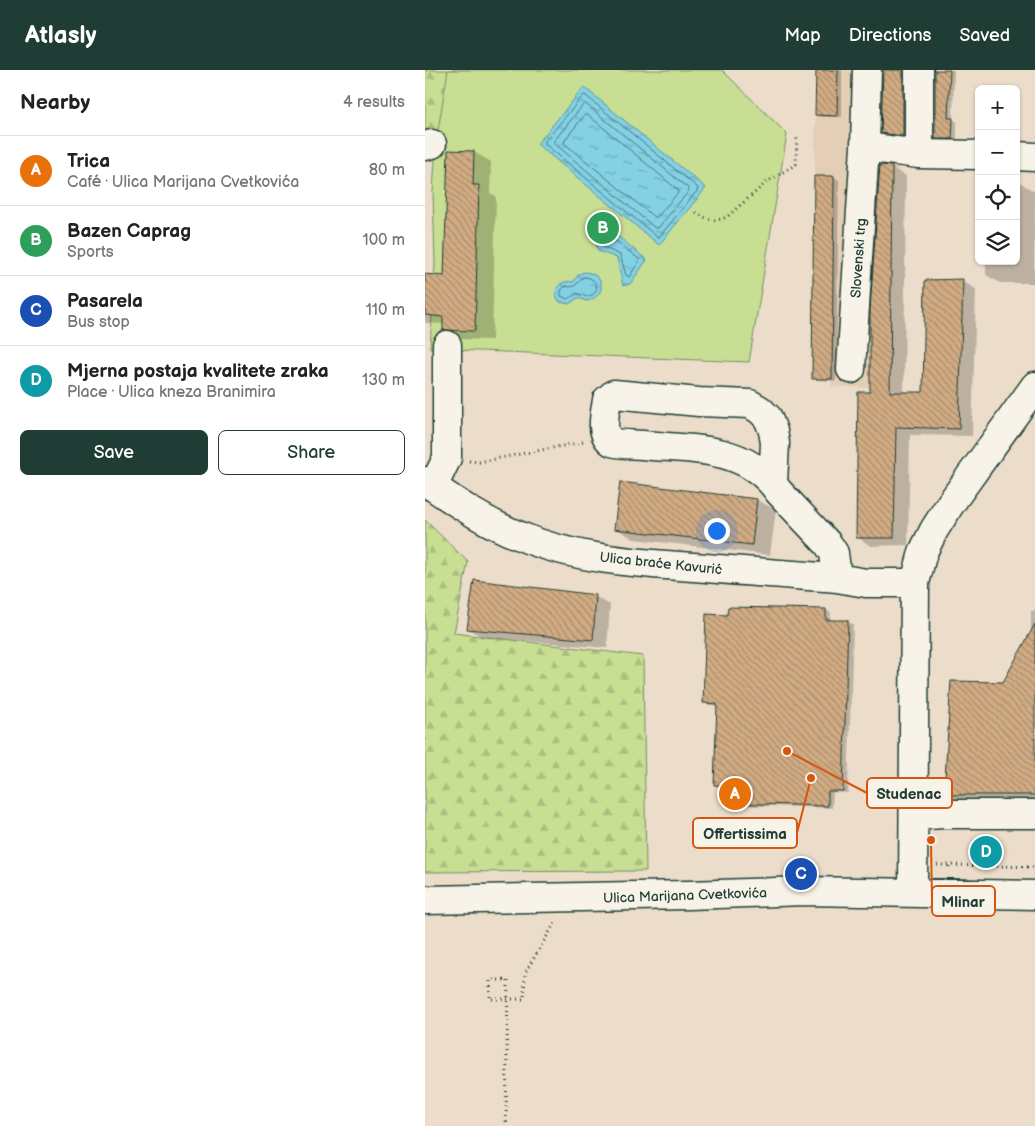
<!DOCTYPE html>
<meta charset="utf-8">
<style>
:root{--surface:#fff;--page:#f2f2f2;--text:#222;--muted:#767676;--line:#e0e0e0;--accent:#1f3d34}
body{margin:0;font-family:"Balsamiq Sans",sans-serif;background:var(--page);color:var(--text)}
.controls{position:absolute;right:15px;top:15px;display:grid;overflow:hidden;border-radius:8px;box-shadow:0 1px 4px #0004}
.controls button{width:45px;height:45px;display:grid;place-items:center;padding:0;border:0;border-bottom:1px solid var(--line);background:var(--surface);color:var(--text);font:25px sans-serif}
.you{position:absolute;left:291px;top:460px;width:18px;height:18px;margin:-12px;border:4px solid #fff;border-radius:50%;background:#1a73e8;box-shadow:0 0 0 8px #1a73e833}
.badge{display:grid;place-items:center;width:32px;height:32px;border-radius:50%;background:var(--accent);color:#fff;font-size:16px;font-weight:700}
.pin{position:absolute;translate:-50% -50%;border:2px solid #fff;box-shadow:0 1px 5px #0006}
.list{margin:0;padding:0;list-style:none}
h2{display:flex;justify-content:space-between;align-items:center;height:65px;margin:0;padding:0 20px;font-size:21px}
h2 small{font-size:16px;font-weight:400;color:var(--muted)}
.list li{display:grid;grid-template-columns:32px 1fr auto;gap:15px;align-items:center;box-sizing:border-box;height:70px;padding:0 20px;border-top:1px solid var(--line)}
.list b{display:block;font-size:19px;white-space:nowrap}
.list p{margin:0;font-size:16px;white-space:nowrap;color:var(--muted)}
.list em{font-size:16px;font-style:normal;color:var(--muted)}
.actions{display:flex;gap:10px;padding:15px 20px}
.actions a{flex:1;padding:11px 0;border:1px solid var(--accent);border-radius:8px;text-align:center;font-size:18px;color:var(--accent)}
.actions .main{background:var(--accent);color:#fff}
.icon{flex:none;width:28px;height:28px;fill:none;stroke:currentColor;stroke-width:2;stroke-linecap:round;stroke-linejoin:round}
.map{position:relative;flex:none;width:610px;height:1056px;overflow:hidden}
header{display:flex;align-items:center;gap:30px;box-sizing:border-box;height:70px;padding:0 25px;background:var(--accent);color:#fff}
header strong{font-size:24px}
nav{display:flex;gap:28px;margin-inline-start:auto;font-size:18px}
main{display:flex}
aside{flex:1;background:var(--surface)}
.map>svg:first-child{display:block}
.built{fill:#e4ceb5}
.forest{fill:url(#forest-firs);stroke:#738e64}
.garden{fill:#c7de93;stroke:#738e64}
.water{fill:url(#water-ripples);stroke:#5c959e}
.shadow{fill:#0003}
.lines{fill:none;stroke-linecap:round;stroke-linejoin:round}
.shore{stroke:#47787a;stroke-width:1}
.building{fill:url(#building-back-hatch);stroke:#1f3d34}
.minor-casing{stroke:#1f3d34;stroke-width:31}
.path{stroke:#1f3d34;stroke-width:3;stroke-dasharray:1 4;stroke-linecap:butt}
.minor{stroke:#f7f3e8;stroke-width:28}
.path-bridge{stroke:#1f3d34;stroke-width:3;stroke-dasharray:1 4;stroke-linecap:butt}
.labels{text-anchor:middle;stroke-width:4;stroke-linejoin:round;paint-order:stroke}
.street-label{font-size:14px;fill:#1f3d34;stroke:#f7f3e8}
.leader{fill:none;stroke:#d45610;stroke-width:2}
.callout-dot{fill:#d45610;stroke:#f7f3e8;stroke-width:2}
.callout{fill:#f7f3e8;stroke:#d45610;stroke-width:2}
.callout-label{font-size:15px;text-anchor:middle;font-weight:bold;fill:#1f3d34}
</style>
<header>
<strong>Atlasly</strong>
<nav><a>Map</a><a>Directions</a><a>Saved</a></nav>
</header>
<main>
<aside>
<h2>Nearby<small>4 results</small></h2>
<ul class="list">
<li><span class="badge" style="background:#e8710a">A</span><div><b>Trica</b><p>Café · Ulica Marijana Cvetkovića</p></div><em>80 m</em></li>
<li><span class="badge" style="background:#2e9e5b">B</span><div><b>Bazen Caprag</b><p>Sports</p></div><em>100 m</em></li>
<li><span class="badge" style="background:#1a4fb4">C</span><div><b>Pasarela</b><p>Bus stop</p></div><em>110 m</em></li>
<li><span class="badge" style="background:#0f9aa8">D</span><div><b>Mjerna postaja kvalitete zraka</b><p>Place · Ulica kneza Branimira</p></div><em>130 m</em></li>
</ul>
<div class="actions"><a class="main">Save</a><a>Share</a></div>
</aside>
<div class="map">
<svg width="610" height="1056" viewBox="0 0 610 1056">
<defs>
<pattern id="forest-firs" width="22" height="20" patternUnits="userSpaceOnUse" patternTransform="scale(1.25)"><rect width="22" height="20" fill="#c7de93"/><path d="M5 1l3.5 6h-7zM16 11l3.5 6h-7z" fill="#aabf7f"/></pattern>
<pattern id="water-ripples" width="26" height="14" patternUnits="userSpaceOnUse" patternTransform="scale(1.25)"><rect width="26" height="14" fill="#84d0e4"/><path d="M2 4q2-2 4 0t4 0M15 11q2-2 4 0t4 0" fill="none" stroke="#6baaba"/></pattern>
<pattern id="building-back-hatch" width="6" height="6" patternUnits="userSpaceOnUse" patternTransform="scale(1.25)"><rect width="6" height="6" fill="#d1ab83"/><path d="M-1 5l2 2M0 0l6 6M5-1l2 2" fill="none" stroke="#a98c6c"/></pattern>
</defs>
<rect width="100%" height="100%" fill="#ecddca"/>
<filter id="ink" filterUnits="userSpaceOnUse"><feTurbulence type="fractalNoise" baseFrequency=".02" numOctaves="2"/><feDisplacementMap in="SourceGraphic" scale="10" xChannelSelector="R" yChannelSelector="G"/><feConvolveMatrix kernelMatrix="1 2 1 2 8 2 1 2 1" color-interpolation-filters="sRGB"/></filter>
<g filter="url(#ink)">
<path class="built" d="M391,0H476L475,100H467L465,318L407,317V309H387Z"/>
<path class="forest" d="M0,0H45L47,51L0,64Z
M0,450L43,492L29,563L218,586L221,801L0,802Z"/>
<path class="garden" d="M23,0H297L362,64L324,292L5,279L10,193L8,122L11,72Z"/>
<path class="water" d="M159,17L281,118L234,175L112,74Z
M184,159L222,190L205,214L198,216L192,188L173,181L171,175Z
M158,202C180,202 183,226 162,231L153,228L144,234L135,232C125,221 135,209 148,212L153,205Z"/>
<path class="shadow" d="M392,0H417V47H396L391,45Z
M459,0H484L483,68L462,65L457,63Z
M511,0H529L528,49L532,52V71H516L511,68Z
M49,82L66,92L65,123L71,126L67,270L36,269L19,259V254L0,253V205L20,207Z
M467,98L481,106L479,323L500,324L537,211L551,219L547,366L485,365L483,475L446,476L432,467Z
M409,107L414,110L411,311L393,310L389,308Z
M591,113H596L610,122L609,213H575L561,205V191H591Z
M196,413L332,430L351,440L345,485L209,469L190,458Z
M171,527L185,535L182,578L57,567L43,559Z
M401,540L406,543L405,551L423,552L428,554L423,723L408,722L407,738L307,735L302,732V718L295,717L290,715L293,635H284L280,633L303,546Z
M606,541H610V734H538L520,724L606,563Z"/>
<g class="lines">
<path class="shore" d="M160,25L273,118L272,121L234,167L231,166L120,74V71L158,26Z
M161,34L264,119L263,122L233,158H230L129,73V71L158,35Z
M160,45H163L253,120V123L232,147H229L139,73L140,70Z
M186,167L215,190L204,207L201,205L195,185L178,177L183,168Z
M160,207C173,208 176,223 164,226C159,227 156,224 151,224L143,229L136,226V221C139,214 144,218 150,216L156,209Z"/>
</g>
<path class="building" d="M391,0H413L412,46L390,45Z
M458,0H478V66L456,63Z
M510,0H525L523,48H528L527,69H510Z
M23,80L49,81L48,115H54L50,261L18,260V247L0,245V204L19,206Z
M455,95L467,96L465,322H498L500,210L538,209L534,359L471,357L469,468H431L433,322H445V239Z
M389,106H409L407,309H387Z
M195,412L332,429L327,475L189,459Z
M49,510L171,525L168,570L42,559Z
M303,537L401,539V550H423L418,721H403V736L301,733V716L289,715L292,634L278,633L281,544L302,545Z
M610,554V725H519L526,611L578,612Z"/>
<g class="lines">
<defs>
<path id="minor" d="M0,76L7,74
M440,77L494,84L554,85
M494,84V0
M591,86L610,87
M426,299L440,77L442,0
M0,411C30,432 61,453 95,466C150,489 210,493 269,497C317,501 365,505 412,508L441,513H490
M348,413L350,373L348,361L343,348L335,340L325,334L274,332L189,324L182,330C180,344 174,363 187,372C197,375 208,374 218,375C269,380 321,375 354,422L403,474L409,483L412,508
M8,417L22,388V275
M489,746L518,744H610
M488,822L490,513L498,482L509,460L526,433L610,316
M0,830L263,825L379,821L610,825"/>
</defs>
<use href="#minor" class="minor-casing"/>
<path class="path" d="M271,142C282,150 291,153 303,146L342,112L371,94L372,65
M44,391L54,392L158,372
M512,795H524
M524,797V795L610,797
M79,910H65V929H99L100,903L131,851"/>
<use href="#minor" class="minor"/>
<path class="path-bridge" d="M79,910H83L81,1056"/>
</g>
</g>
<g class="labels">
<g class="street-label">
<text transform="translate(433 188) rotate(-86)" y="5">Slovenski trg</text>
<text transform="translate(236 493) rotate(6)" y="5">Ulica braće Kavurić</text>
<text transform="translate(260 825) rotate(-2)" y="5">Ulica Marijana Cvetkovića</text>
</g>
</g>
<path class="leader" d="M362 681L442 723M386 708L372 763M506 770L507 831"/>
<g class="callout-dot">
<circle cx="362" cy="681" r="5"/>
<circle cx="386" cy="708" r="5"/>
<circle cx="506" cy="770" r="5"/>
</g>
<g class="callout">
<rect x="442" y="708" width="85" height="30" rx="5"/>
<rect x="268" y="748" width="104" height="30" rx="5"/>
<rect x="507" y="816" width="63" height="30" rx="5"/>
</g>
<g class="callout-label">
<text x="484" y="729">Studenac</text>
<text x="320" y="769">Offertissima</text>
<text x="538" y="837">Mlinar</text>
</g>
</svg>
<div class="controls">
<button>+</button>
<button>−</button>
<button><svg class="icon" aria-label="locate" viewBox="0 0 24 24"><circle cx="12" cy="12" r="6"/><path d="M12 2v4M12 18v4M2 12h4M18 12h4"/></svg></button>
<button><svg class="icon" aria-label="layers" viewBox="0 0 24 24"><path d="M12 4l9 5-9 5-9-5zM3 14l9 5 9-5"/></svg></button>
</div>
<div class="you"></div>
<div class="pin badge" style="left:310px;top:724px;background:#e8710a">A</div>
<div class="pin badge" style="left:178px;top:158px;background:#2e9e5b">B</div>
<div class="pin badge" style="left:376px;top:804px;background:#1a4fb4">C</div>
<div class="pin badge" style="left:561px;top:782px;background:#0f9aa8">D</div>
</div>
</main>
